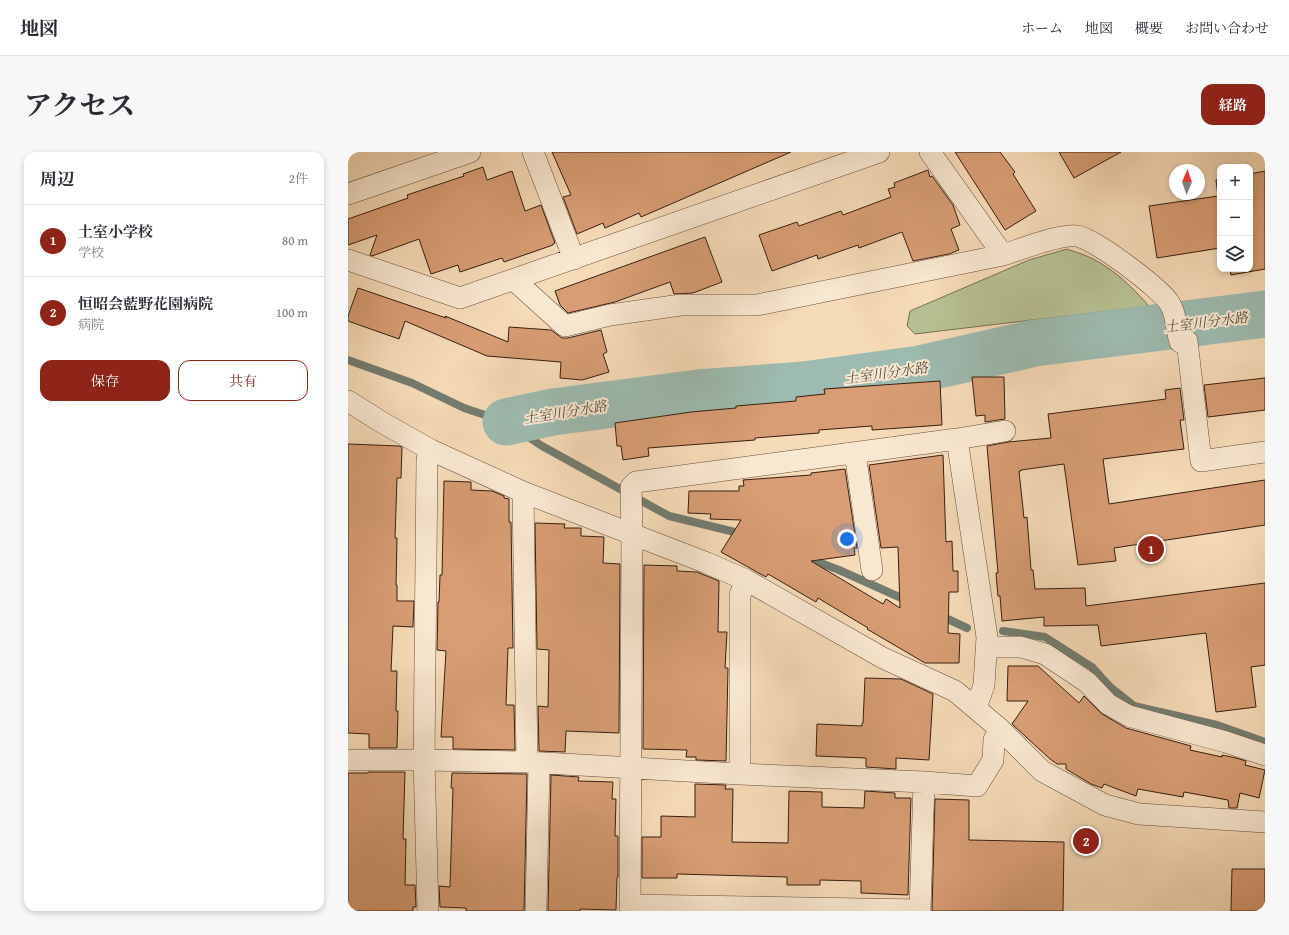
<!DOCTYPE html>
<html lang="ja">
<meta charset="utf-8">
<style>
:root{--surface:#fff;--page:#f7f7f7;--text:#2b2b33;--muted:#7c7c81;--line:#e1e1e2;--accent:#8f2418}
body{margin:0;font-family:"Gentium Book Plus","Noto Serif JP",serif;background:var(--page);color:var(--text)}
.controls{position:absolute;right:12px;top:12px;display:grid;overflow:hidden;border-radius:8px;box-shadow:0 2px 6px #0003}
.controls button{width:36px;height:36px;display:grid;place-items:center;padding:0;border:0;border-bottom:1px solid var(--line);background:var(--surface);color:var(--text);font:20px sans-serif}
.compass{position:absolute;left:821px;top:12px;width:36px;height:36px;border-radius:50%;background:var(--surface);box-shadow:0 2px 6px #0003;rotate:2deg}
.you{position:absolute;left:499px;top:387px;width:14px;height:14px;margin:-10px;border:3px solid #fff;border-radius:50%;background:#1a73e8;box-shadow:0 0 0 6px #1a73e833}
.badge{display:grid;place-items:center;width:26px;height:26px;border-radius:50%;background:var(--accent);color:#fff;font-size:13px;font-weight:700}
.pin{position:absolute;translate:-50% -50%;border:2px solid #fff;box-shadow:0 1px 4px #0006}
.list{margin:0;padding:0;list-style:none}
h2{display:flex;justify-content:space-between;align-items:center;height:52px;margin:0;padding:0 16px;font-size:17px}
h2 small{font-size:13px;font-weight:400;color:var(--muted)}
.list li{display:grid;grid-template-columns:26px 1fr auto;gap:12px;align-items:center;box-sizing:border-box;height:72px;padding:0 16px;border-top:1px solid var(--line)}
.list b{display:block;font-size:15px;white-space:nowrap}
.list p{margin:0;font-size:13px;white-space:nowrap;color:var(--muted)}
.list em{font-size:13px;font-style:normal;color:var(--muted)}
.actions{display:flex;gap:8px;padding:12px 16px}
.actions a{flex:1;padding:9px 0;border:1px solid var(--accent);border-radius:12px;text-align:center;font-size:14px;color:var(--accent)}
.actions .main{background:var(--accent);color:#fff}
.icon{flex:none;width:22px;height:22px;fill:none;stroke:currentColor;stroke-width:2;stroke-linecap:round;stroke-linejoin:round}
.map{position:relative;flex:none;width:917px;height:759px;overflow:hidden;border-radius:12px}
header{display:flex;align-items:center;gap:24px;box-sizing:border-box;height:56px;padding:0 20px;background:var(--surface);border-bottom:1px solid var(--line)}
header strong{font-size:19px}
nav{display:flex;gap:22px;margin-inline-start:auto;font-size:14px}
.intro{display:flex;align-items:center;justify-content:space-between;box-sizing:border-box;height:96px;padding:0 24px}
h1{margin:0;font-size:28px}
.button{padding:10px 18px;border-radius:12px;background:var(--accent);color:#fff;font-size:14px;font-weight:700}
main{display:flex;gap:24px;padding:0 24px}
aside{flex:1;background:var(--surface);border-radius:12px;box-shadow:0 2px 6px #0003}
.map>svg:first-child{display:block}
.green{fill:#b7c193;stroke:#777052}
.lines{fill:none;stroke-linecap:round;stroke-linejoin:round}
.stream{stroke:#747c70;stroke-width:8}
.river{stroke:#9dbbb0;stroke-width:47}
.building{fill:#d89d74;stroke:#371e11}
.minor-casing{stroke:#674d3b;stroke-width:22}
.minor{stroke:#f9e8d1;stroke-width:21}
.labels{text-anchor:middle;stroke-width:4;stroke-linejoin:round;paint-order:stroke}
.water-label{font-size:14px;font-style:italic;fill:#564d41;stroke:#f9e8d1}
</style>
<header>
<strong>地図</strong>
<nav><a>ホーム</a><a>地図</a><a>概要</a><a>お問い合わせ</a></nav>
</header>
<div class="intro"><h1>アクセス</h1><a class="button">経路</a></div>
<main>
<aside>
<h2>周辺<small>2件</small></h2>
<ul class="list">
<li><span class="badge">1</span><div><b>土室小学校</b><p>学校</p></div><em>80 m</em></li>
<li><span class="badge">2</span><div><b>恒昭会藍野花園病院</b><p>病院</p></div><em>100 m</em></li>
</ul>
<div class="actions"><a class="main">保存</a><a>共有</a></div>
</aside>
<div class="map">
<svg width="917" height="759" viewBox="0 0 917 759">
<rect width="100%" height="100%" fill="#f6dbb8"/>
<filter id="stains"><feTurbulence type="fractalNoise" baseFrequency=".005" numOctaves="4"/><feColorMatrix values="0 0 0 0 .2 0 0 0 0 .09 0 0 0 0 .02 0 0 0 .5 -.17"/></filter>
<radialGradient id="worn" r=".72"><stop offset=".6" stop-color="#630" stop-opacity="0"/><stop offset="1" stop-color="#630" stop-opacity=".3"/></radialGradient>
<path class="green" d="M719,97C727,100 735,102 743,106C766,117 784,135 801,154L567,182L559,174L562,159L681,108Z"/>
<g class="lines">
<path class="stream" d="M0,208L64,231L116,256L158,270L194,294L321,364L395,382
M457,405L491,418L560,449
M591,463L619,476
M655,479L697,485L744,515L762,535L786,554L869,573L917,590"/>
<path class="river" d="M158,270L205,260L350,241L456,233L572,217L687,191L917,162"/>
</g>
<path class="building" d="M204,0H443L293,65L291,61L257,76L255,71L229,82L215,45L223,43Z
M607,0H652L667,20L665,22L688,59L657,78Z
M711,0H773L726,26Z
M135,15L139,28L164,19L177,59L193,53L207,91L205,92V93L156,110L154,106L112,120L110,113L83,122L71,87L24,104L22,103L29,83L0,93V67L60,46L59,43L116,24L115,22Z
M580,18L582,25L584,24L605,53L612,73L603,77L611,98L601,102L565,109L554,80L511,96L510,93L470,107L469,103L424,119L411,83L449,70L451,74L493,59L495,63L543,45L540,37L547,35L546,31Z
M917,19V117L883,123L882,117H902V22Z
M872,27V96L809,106L801,54L870,44L868,28Z
M357,85L374,130L345,141L326,142L322,130L267,150L220,161L212,153L207,139Z
M10,136L98,166L97,164L160,190L161,175L203,178L214,186H220L253,178L259,200L255,202L261,220L234,228L212,226L213,210L139,204L57,169L51,187L0,169V164Z
M624,225H656L657,267L637,270V263L628,264Z
M917,226V258L860,265L856,233Z
M592,229L594,273L524,278V274L471,278V281L407,286V288L300,296L301,304L275,308L273,294H269L267,271L343,260L388,256V254L448,249V245L477,242L476,237Z
M832,236L836,268H832L836,297L755,307L761,352L917,328V373L766,396L768,409L730,413L716,312L673,318V319H671L676,366L679,365L683,418H685L687,437L737,436L738,454L917,431V513L903,515L908,555L868,560L858,481L753,494L750,473L696,474V465L654,469L652,444H650L648,421H650L639,294L660,290L703,286L700,262L818,247L817,238Z
M0,292L51,294L54,295L53,326H49L47,386H49L48,433H49V449H66L65,475L45,474L43,519H49L48,559H50L49,596H21V582L0,581Z
M595,303L598,390L604,389L605,419H610V440H601L600,481L612,482L611,511H577L519,477L520,476L470,446L468,450L420,422L418,425L373,400L393,368L362,367L363,362L340,361L341,339H391V334H396L395,328L463,323V321L497,317L509,396H506L507,403L463,409L535,452L538,447L552,456L550,395L533,396L521,313Z
M96,329L123,330V338L144,339L156,344V346L161,347V370H163L165,496H160L158,553H166L167,598L105,597V585H93L98,499L89,498L90,450H91L92,423H94Z
M187,371L217,372L216,376H233V384L256,385L255,411L272,412L271,581L218,579L217,600L191,599L190,554L200,555L201,498L189,497Z
M296,413L329,414V419L349,420L371,429L370,480H379L377,516H380L378,609L348,608V605H338L339,598L295,597Z
M660,514H690L731,551L736,544L754,562L778,576L843,594L842,598L874,605V603L888,606L898,609L897,613L917,618L911,646L892,641L889,656H881L880,648L836,640L835,645L790,637L788,644L756,632L754,636L743,632L718,617V612H709L702,607L664,572L680,549H659Z
M517,526L553,527L585,542L581,608L548,606V617L518,615V606L468,604L469,572L514,574V571H515Z
M20,620H57L55,687H58L57,733H67L68,755H65V759H0V621H20Z
M104,621L179,622L176,759H118V756L92,755L91,734L102,735L105,636H103Z
M203,623L231,625L230,629L265,630L264,647H268L267,684H270V725H269L268,758L232,757V759H200Z
M347,632L378,633L377,637H385L384,690L440,691L441,639L474,640V655L516,656L517,639L547,641V646H563L560,743L513,741V729L472,728V733H439V725L329,722V726H294V685H313V664L347,665Z
M587,647L621,648V688L716,690L715,759H584Z
M884,717H917V759H883Z"/>
<g class="lines">
<defs>
<path id="minor" d="M185,0L226,107
M582,0L655,103C674,97 711,82 729,84C745,86 814,137 822,152C829,163 828,178 832,190L839,189L853,309L917,300
M0,42L122,0
M0,108L112,146L531,0
M166,128L217,174L262,163L333,153H409L655,103
M0,249L35,271L83,298
M609,287L657,279
M507,301L524,418
M175,340L179,610
M639,495H673L697,502L739,530L760,552L781,564L878,590L917,603
M0,608H76L179,610L392,622L576,630L629,634L645,608L646,588L652,577
M392,622V443L398,428
M282,753L572,758
M80,759L76,608L79,307L83,298L175,340L359,411L398,428L535,506L607,539L652,577L694,619L757,653L791,662L917,670
M188,759L191,611
M282,759L284,383L283,335L288,330L609,287L639,485L636,533L628,556
M572,759L576,630"/>
</defs>
<use href="#minor" class="minor-casing"/>
<use href="#minor" class="minor"/>
</g>
<g class="labels">
<g class="water-label">
<text transform="translate(858 170) rotate(-7)" y="5">土室川分水路</text>
<text transform="translate(538 221) rotate(-8)" y="5">土室川分水路</text>
<text transform="translate(217 260) rotate(-9)" y="5">土室川分水路</text>
</g>
</g>
<rect width="100%" height="100%" filter="url(#stains)"/>
<rect width="100%" height="100%" fill="url(#worn)"/>
</svg>
<div class="controls">
<button>+</button>
<button>−</button>
<button><svg class="icon" aria-label="layers" viewBox="0 0 24 24"><path d="M12 4l9 5-9 5-9-5zM3 14l9 5 9-5"/></svg></button>
</div>
<svg class="compass" viewBox="-18 -18 36 36"><path d="M0-13l5 13h-10z" fill="#e53935"/><path d="M0 13l5-13h-10z" fill="#7c7c81"/></svg>
<div class="you"></div>
<div class="pin badge" style="left:803px;top:397px">1</div>
<div class="pin badge" style="left:738px;top:689px">2</div>
</div>
</main>
